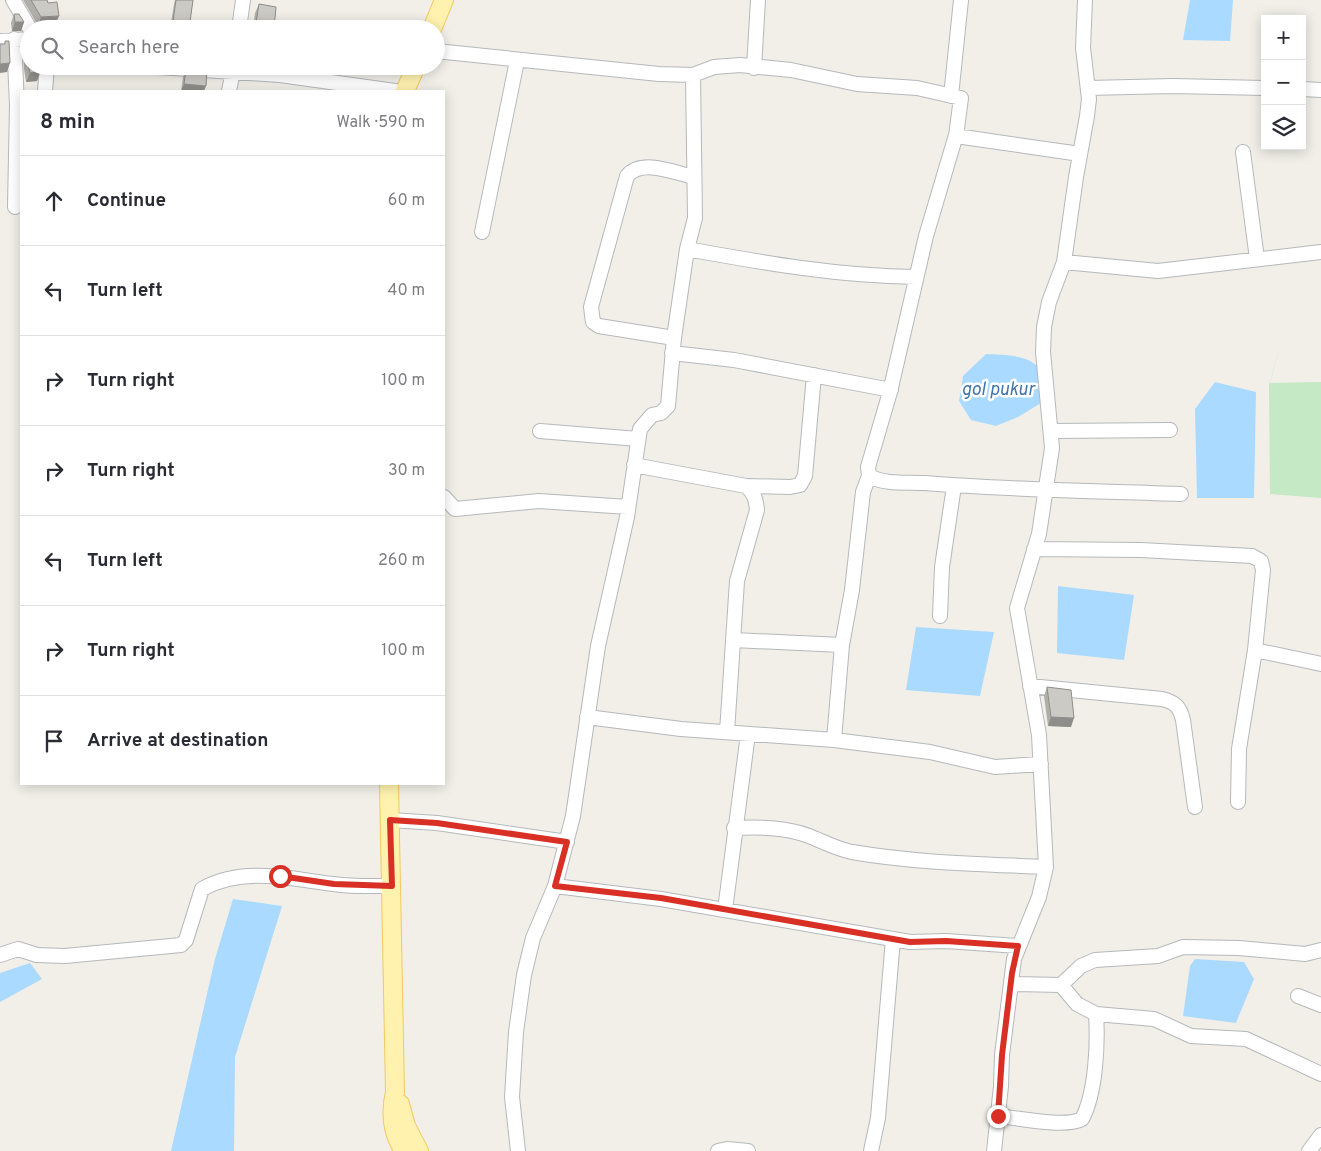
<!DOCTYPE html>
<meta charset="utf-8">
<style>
:root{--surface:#fff;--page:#f2f2f3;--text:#2b2b33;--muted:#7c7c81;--line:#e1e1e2}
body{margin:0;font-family:Overpass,sans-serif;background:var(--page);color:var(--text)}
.controls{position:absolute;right:15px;top:15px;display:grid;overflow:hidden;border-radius:0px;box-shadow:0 2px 12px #0003}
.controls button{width:45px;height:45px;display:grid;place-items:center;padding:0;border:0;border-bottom:1px solid var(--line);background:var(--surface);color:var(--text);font:25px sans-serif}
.stop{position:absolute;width:15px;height:15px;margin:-11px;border:4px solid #d93025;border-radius:50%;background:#fff}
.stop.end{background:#d93025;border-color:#fff;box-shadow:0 1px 5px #0008}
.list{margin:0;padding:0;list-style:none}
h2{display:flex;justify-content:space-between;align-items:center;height:65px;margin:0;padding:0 20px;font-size:21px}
h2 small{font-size:16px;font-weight:400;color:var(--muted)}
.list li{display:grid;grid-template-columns:32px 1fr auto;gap:15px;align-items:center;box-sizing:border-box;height:90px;padding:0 20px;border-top:1px solid var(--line)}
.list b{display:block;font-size:19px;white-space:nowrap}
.list em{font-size:16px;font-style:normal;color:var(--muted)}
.icon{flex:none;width:28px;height:28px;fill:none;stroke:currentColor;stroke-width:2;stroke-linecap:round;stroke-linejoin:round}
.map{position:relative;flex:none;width:1321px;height:1151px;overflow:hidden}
.search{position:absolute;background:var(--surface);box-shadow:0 2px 12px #0003;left:20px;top:20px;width:425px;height:55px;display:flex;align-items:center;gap:12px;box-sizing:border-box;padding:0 18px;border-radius:28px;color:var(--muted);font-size:19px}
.panel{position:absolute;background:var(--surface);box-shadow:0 2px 12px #0003;left:20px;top:90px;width:425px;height:695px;border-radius:0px}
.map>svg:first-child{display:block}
.green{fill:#c5e8c5}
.water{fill:#aadaff}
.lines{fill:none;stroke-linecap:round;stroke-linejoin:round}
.minor-casing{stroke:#b5b8bc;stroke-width:16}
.major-casing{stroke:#f2c960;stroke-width:20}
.minor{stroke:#fff;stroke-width:14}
.major{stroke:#fff2af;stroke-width:18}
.wall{fill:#afaea9}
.shaded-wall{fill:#8f8d8a}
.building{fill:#cccac5;stroke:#8f8d8a}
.route{stroke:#d93025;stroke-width:6}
.labels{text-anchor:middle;stroke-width:5;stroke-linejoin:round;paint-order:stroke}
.water-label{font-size:18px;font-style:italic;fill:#4174aa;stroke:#fff}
</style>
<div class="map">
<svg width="1321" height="1151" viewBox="0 0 1321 1151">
<rect width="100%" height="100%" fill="#f1efe8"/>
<path class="green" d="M1281,343L1270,383L1321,382V498L1270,494L1269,385Z"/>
<path class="water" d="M1190,0H1233L1230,41L1183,40Z
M986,354C1004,355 1037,354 1043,376C1045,383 1045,392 1046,400L1018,417L996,426L971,420L959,401L963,376Z
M1215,382L1256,392L1254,498H1197L1195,409Z
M1058,586L1134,595L1124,660L1057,653Z
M916,627L994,632L980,696L906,690Z
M233,899L282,906L235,1057L234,1151H171L215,959Z
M1195,959L1244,962L1254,979L1236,1023L1183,1016L1190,966Z
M30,963L42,979L0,1002V973Z"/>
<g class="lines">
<defs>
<path id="minor" d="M13,0L30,29
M239,29L243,0
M14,39L17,105L15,207
M0,41L29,39
M436,51L659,74L693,75L714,67L740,65L791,70L857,84L917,88L961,98L956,136L1080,154
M142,66L280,75L395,91
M754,68L758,0
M1088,88L1173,86L1265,88
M1302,89L1321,90
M45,91L47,66
M229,91L234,66
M951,96L961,0
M956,135L926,236L890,392L868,467L869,476C886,485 906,482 925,483C1010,490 1096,491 1181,494
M1243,152L1257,259
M482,232L517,61
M687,249C764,263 838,276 916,277
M1064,262L1158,271L1321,252
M674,338L599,326L593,322L591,307L627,176C642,158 675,173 694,177
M672,353L734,360L891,390
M540,431L638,439
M1052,431L1170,430
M634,465L746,486C754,493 756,499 757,510L737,581L727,732
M746,486L790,487L800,485L805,476L814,375
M444,497L455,509L539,501L628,507
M1034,549L1141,550L1252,556L1261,561L1263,570L1255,650L1321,664
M940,616L942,567L954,486
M734,640L842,645L852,590L863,492L869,476
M1030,686L1162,699C1175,702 1180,707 1183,720L1195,807
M587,717L681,729L834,740L930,752L995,767L1041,764
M834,740L842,645
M1238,802L1239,749L1255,650
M390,820L437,823L567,842
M734,828C759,827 785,827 809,836C824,842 837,849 852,852C916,863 981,864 1046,867
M555,886L661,899L910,942L946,941L1018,946
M725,910L748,734
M0,955L18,949L37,955L65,956L181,945L186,940L202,889C244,866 290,879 334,884C353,887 373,886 392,886
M1061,985L1081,966L1095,960L1158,956L1183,947L1239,948L1305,954L1321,950
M1298,996L1321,1005
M1096,1014L1154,1019L1191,1036L1246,1039L1321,1074
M998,1116C1018,1118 1066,1128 1082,1119C1096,1093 1098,1043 1096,1014L1077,1004L1061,985L1011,984
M518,1151L512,1097L516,1032L524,975L533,938L555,886L573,816L598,646L627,517L640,429L652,415L661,413L668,406L674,338L687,249L695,218L693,75
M718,1151L727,1149L748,1151
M871,1151L878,1118L893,939
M994,1151L1001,1086L1002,1055L1014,959L1039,897L1046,867L1039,735L1017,608L1039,534L1052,448L1043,352L1044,327L1049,302L1064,262L1076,177L1087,116L1089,99L1083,48L1085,0
M1309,1151L1321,1135"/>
<path id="major" d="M432,29L444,0
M405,91L416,66
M389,784L395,1092C390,1113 392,1133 404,1151
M400,1104L406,1126L419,1151"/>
</defs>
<use href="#minor" class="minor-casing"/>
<use href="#major" class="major-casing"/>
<use href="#minor" class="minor"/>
<use href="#major" class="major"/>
</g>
<path class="wall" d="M23,0H47L48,3L55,25L38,26Z
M175,0H193L189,29H170L174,4Z
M259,4L274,29H253L255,13Z
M14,14L24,22L21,31H12L11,23Z
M26,39L40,72L37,81L26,82L24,69L23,48Z
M186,69L204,91H181L183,77Z
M1047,687L1071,727L1048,726L1044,696Z"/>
<path class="shaded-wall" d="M59,16L55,25L38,26L41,17Z
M15,22H24L21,31H12Z
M10,63L7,72L0,73V64Z
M40,72L37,81L26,82L30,73Z
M184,84L206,86L204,91H181Z
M1051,717L1074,718L1071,727L1048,726Z"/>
<path class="building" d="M31,0H47L48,3L57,2L59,16L41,17Z
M176,0H193L189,29H172Z
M259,4L276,7L274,29H255Z
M14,14H19L24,22H15Z
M26,39H29V66H40V72L30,73L27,60Z
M5,41H9L10,63L0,64V44H5Z
M186,69L207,70L206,86L184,84Z
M1047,687L1071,690L1074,718L1051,717Z"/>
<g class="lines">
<path class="route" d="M280,876L334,884L392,886L390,820L437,823L567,842L555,886L661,898L910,942L946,941L1018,946L1012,973L1002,1055L998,1116"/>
</g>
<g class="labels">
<g class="water-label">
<text x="998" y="395">gol pukur</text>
</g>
</g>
</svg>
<div class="controls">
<button>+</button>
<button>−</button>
<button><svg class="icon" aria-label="layers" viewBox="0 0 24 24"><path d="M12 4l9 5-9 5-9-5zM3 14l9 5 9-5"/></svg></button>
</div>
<div class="stop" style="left:280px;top:876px"></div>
<div class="stop end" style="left:998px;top:1116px"></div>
<div class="search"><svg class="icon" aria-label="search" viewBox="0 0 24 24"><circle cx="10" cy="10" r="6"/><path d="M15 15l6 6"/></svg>Search here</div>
<section class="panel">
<h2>8 min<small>Walk · 590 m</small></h2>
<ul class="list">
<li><svg class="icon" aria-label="ahead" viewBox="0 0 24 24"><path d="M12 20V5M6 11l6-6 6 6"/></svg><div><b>Continue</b></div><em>60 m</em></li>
<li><svg class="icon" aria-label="left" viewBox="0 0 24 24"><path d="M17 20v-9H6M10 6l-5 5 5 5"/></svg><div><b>Turn left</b></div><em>40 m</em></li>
<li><svg class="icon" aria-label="right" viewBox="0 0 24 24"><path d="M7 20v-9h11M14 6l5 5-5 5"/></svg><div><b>Turn right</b></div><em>100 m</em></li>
<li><svg class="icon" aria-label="right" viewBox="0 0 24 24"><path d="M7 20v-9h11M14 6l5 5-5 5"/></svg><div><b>Turn right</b></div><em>30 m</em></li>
<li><svg class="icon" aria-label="left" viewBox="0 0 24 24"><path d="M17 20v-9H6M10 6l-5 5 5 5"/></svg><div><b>Turn left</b></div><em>260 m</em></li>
<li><svg class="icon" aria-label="right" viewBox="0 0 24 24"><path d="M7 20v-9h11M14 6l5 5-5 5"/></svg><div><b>Turn right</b></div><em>100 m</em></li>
<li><svg class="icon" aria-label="arrive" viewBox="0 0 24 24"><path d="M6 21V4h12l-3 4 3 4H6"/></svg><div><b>Arrive at destination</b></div></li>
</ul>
</section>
</div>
